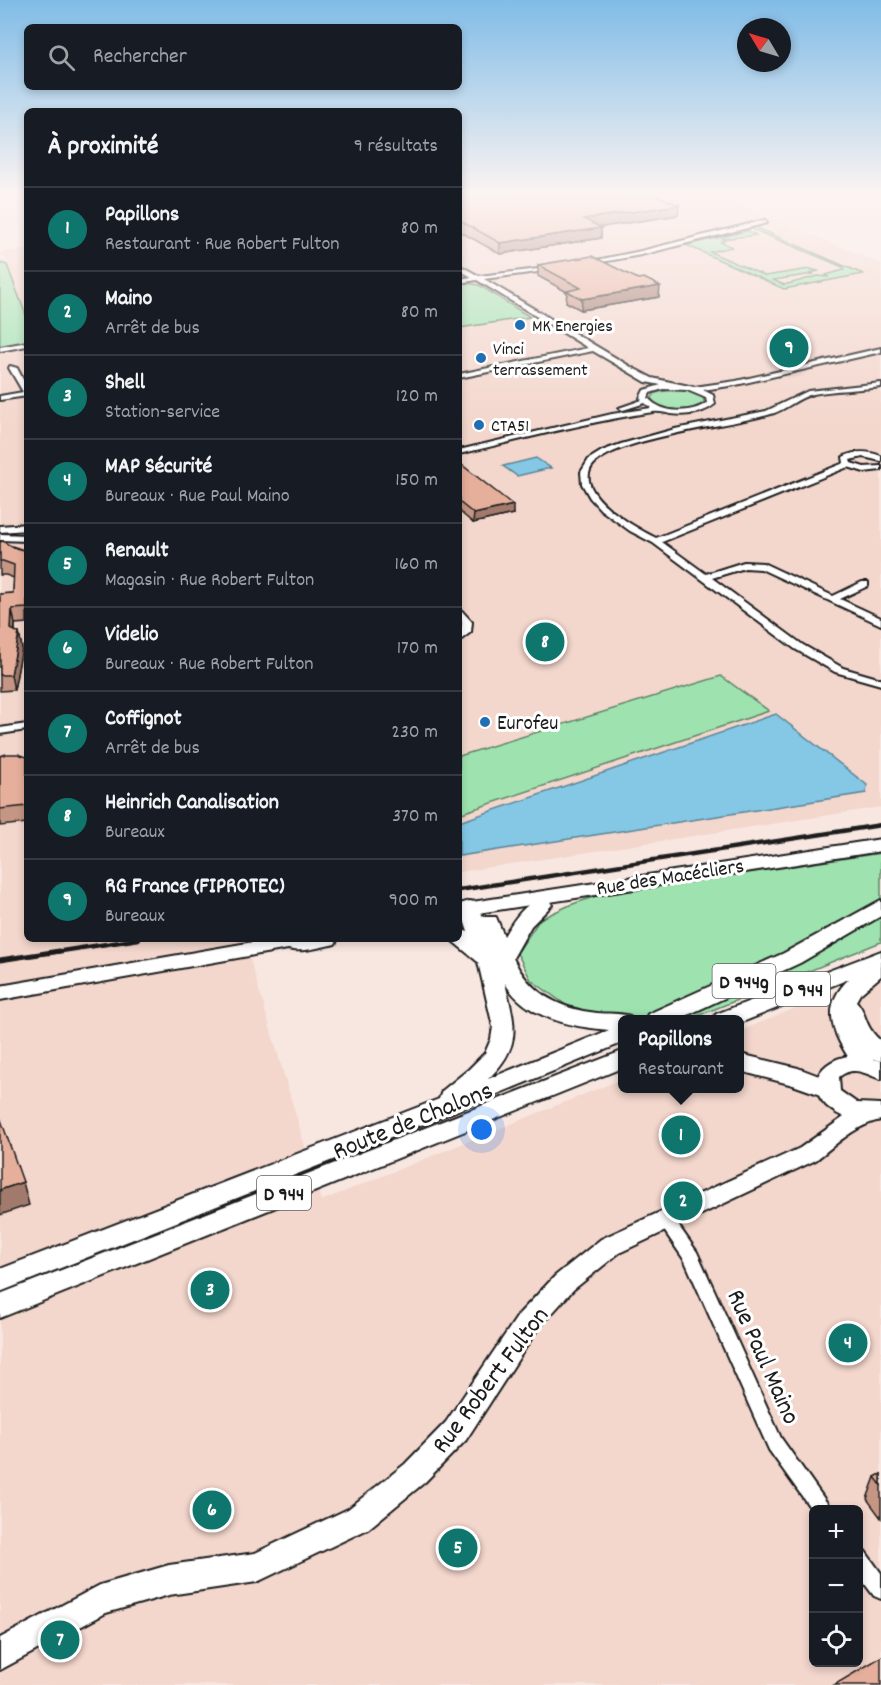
<!DOCTYPE html>
<html lang="fr">
<meta charset="utf-8">
<style>
:root{--surface:#171b24;--page:#242831;--text:#f1f3f6;--muted:#9ea1a6;--line:#363941;--accent:#0f766e}
body{margin:0;font-family:Dekko,sans-serif;background:var(--page);color:var(--text)}
.controls{position:absolute;right:18px;bottom:18px;display:grid;overflow:hidden;border-radius:9px;box-shadow:0 3px 9px #0003}
.controls button{width:54px;height:54px;display:grid;place-items:center;padding:0;border:0;border-bottom:2px solid var(--line);background:var(--surface);color:var(--text);font:30px sans-serif}
.compass{position:absolute;left:737px;top:18px;width:54px;height:54px;border-radius:50%;background:var(--surface);box-shadow:0 3px 9px #0003;rotate:308deg}
.you{position:absolute;left:482px;top:1130px;width:21px;height:21px;margin:-15px;border:4px solid #fff;border-radius:50%;background:#1a73e8;box-shadow:0 0 0 9px #1a73e833}
.badge{display:grid;place-items:center;width:39px;height:39px;border-radius:50%;background:var(--accent);color:#fff;font-size:20px;font-weight:700}
.pin{position:absolute;translate:-50% -50%;border:3px solid #fff;box-shadow:0 2px 6px #0006}
.popup{position:absolute;left:618px;top:1015px;width:126px;height:78px;box-sizing:border-box;display:grid;place-content:center;border-radius:9px;background:var(--surface);filter:drop-shadow(0 2px 4px #0005);font-size:20px;white-space:nowrap;color:var(--muted)}
.popup b{font-size:22px;color:var(--text)}
.popup::after{content:'';position:absolute;left:50%;top:100%;margin-left:-12px;border:12px solid transparent;border-top-color:var(--surface)}
.list{margin:0;padding:0;list-style:none}
h2{display:flex;justify-content:space-between;align-items:center;height:78px;margin:0;padding:0 24px;font-size:26px}
h2 small{font-size:20px;font-weight:400;color:var(--muted)}
.list li{display:grid;grid-template-columns:39px 1fr auto;gap:18px;align-items:center;box-sizing:border-box;height:84px;padding:0 24px;border-top:2px solid var(--line)}
.list b{display:block;font-size:22px;white-space:nowrap}
.list p{margin:0;font-size:20px;white-space:nowrap;color:var(--muted)}
.list em{font-size:20px;font-style:normal;color:var(--muted)}
.icon{flex:none;width:33px;height:33px;fill:none;stroke:currentColor;stroke-width:2;stroke-linecap:round;stroke-linejoin:round}
.map{position:relative;flex:none;width:881px;height:1685px;overflow:hidden}
.search{position:absolute;background:var(--surface);box-shadow:0 3px 9px #0003;left:24px;top:24px;width:438px;height:66px;display:flex;align-items:center;gap:15px;box-sizing:border-box;padding:0 21px;border-radius:9px;color:var(--muted);font-size:22px}
.panel{position:absolute;background:var(--surface);box-shadow:0 3px 9px #0003;left:24px;top:108px;width:438px;height:834px;border-radius:9px}
.map>svg:first-child{display:block}
.built{fill:#f3d6cc;fill-rule:evenodd}
.green{fill:#9ee3af;stroke:#5d8066;stroke-width:1.5}
.water{fill:#84c8e6;stroke:#5a8395;stroke-width:1.5}
.lines{fill:none;stroke-linecap:round;stroke-linejoin:round}
.street-casing{stroke:#1c1c1c;stroke-width:4}
.secondary-casing{stroke:#1c1c1c;stroke-width:4}
.primary-casing{stroke:#1c1c1c;stroke-width:4}
.street{fill:#fff;fill-rule:evenodd}
.secondary{fill:#fff;fill-rule:evenodd}
.primary{fill:#fff;fill-rule:evenodd}
.rail-far1{stroke:#1c1c1c;stroke-width:4.5}
.rail{stroke:#1c1c1c;stroke-width:5}
.wall{fill:#c69685;stroke:#1c1c1c;stroke-width:1.5}
.shaded-wall{fill:#a17a6c;stroke:#1c1c1c;stroke-width:1.5}
.building{fill:#e6af9b;stroke:#1c1c1c;stroke-width:1.5}
.poi-dot{fill:#1f6fb2;stroke:#fff;stroke-width:2}
.labels{text-anchor:middle;stroke-width:6;stroke-linejoin:round;paint-order:stroke}
.far-poi-label{font-size:18px;fill:#1c1c1c;stroke:#fff;text-anchor:start}
.shield{fill:#fff;stroke:#606060;stroke-width:1.5}
.shield-label{font-size:20px;font-weight:bold;fill:#1c1c1c}
.poi-label{font-size:21px;fill:#1c1c1c;stroke:#fff;text-anchor:start}
.street-label{font-size:21px;fill:#1c1c1c;stroke:#fff}
.near-street-label{font-size:26px;fill:#1c1c1c;stroke:#fff}
</style>
<div class="map">
<svg width="881" height="1685" viewBox="0 0 881 1685">
<rect width="100%" height="100%" fill="#f8e7e1"/>
<filter id="ink" filterUnits="userSpaceOnUse"><feTurbulence type="fractalNoise" baseFrequency=".0167" numOctaves="2"/><feDisplacementMap in="SourceGraphic" scale="12" xChannelSelector="R" yChannelSelector="G"/><feConvolveMatrix kernelMatrix="1 2 1 2 8 2 1 2 1" color-interpolation-filters="sRGB"/></filter>
<g filter="url(#ink)">
<path class="built" d="M459,194H716L881,264V807L459,872Z
M27,249V939H244L321,1201L622,1079V1088H740V1031L881,973V1685H0V261L7,260L0,253ZM814,1510H858V1662H814Z"/>
<path class="green" d="M755,227L863,274L784,289L686,245L748,231L756,235L723,239L725,240L721,242L732,247L710,252L765,276L810,269L818,271L811,273L813,274L773,280L784,285L818,276L829,277L826,275L844,270L843,267L750,228Z
M0,263L7,265L27,318V341L0,347Z
M465,283L479,285L530,317L459,328V284Z
M676,389L692,391L703,396L704,403C691,413 663,412 651,399L655,393Z
M721,676L769,711L459,814V756Z
M881,853V942L690,1019L622,1021L566,1005L531,980L517,953L540,919L570,905L599,895Z"/>
<path class="water" d="M536,458L551,468L517,476L503,466Z
M776,714L867,785L866,793L459,856V822Z"/>
<g class="lines">
<defs>
<path id="street" d="M765,220L767,223L641,255L585,265L582,263L641,251Z
M459,265L479,276L555,267L553,270L484,279L631,367L652,378L694,387L736,381L881,348V352L736,385L703,390L713,395L715,404C703,414 686,416 671,414C665,413 660,411 653,412C588,422 523,439 459,454V450L612,414L651,408L645,403L623,410L619,408L642,400L640,398L644,390L661,385L646,382L593,351L459,378V374L588,348L477,280L459,283V279L472,277L459,270ZM663,389L687,390L706,398L707,403C690,414 662,414 648,398L650,393Z
M27,342V346L0,351V347Z
M10,366L17,368L27,387V396L0,400V396L23,392L9,368Z
M881,383V387C858,390 835,390 813,394C797,398 786,410 771,414C737,425 604,438 590,470C579,497 638,529 656,538L844,463L843,457C856,450 868,451 881,456V461L863,457L850,460L851,463L864,467L881,466V470L864,472L848,467L662,542L706,574L744,562L763,563L833,596L862,582H868V586L840,599L881,618V625L761,569L745,568L712,578L803,645L843,668L881,679V685L835,672L795,649L653,543L630,531L601,510L590,498L582,484L581,472L589,459L602,451L621,444L675,429L766,411L808,391Z
M27,524V530L0,532V526Z
M0,534L27,535V541L0,540Z
M459,610L462,611L472,622L471,632L459,641L462,622L459,619Z
M27,724V730L0,734V728Z
M665,1213L671,1215L697,1252L781,1438L832,1510H814V1513L769,1450L685,1261L657,1220L659,1215Z
M858,1549L865,1551L881,1573V1599L874,1596L858,1575Z"/>
<path id="secondary" d="M881,839V851L459,916V904Z
M270,939H338L335,944C321,947 301,953 288,949L0,1000V986Z
M853,1055L881,1061V1079C865,1074 854,1065 839,1077L840,1091L857,1103L881,1104V1120C857,1124 835,1145 816,1160L619,1253L573,1290L537,1330L466,1440L425,1482L368,1529L257,1582L169,1595L106,1613L0,1670V1638L100,1585L169,1565L255,1553L348,1509L405,1464L446,1422L519,1314L555,1276L601,1239L800,1148L844,1117C803,1099 809,1061 853,1055Z"/>
<path id="primary" d="M542,898L549,900L552,905L531,926L513,958C529,993 559,1009 597,1013C608,1014 619,1013 630,1016L632,1020H622V1043L441,1117L0,1292V1269L439,1099L442,1091L469,1069L485,1053L491,1039L493,1027L478,962L450,939H459V929L468,932L460,908L463,903L470,901L477,903L483,917H496L504,936C513,921 524,903 542,898ZM505,983C526,1018 571,1027 609,1030L488,1079C523,1045 515,1025 505,983Z
M881,900V916L800,963L677,1020H645L648,1014L784,953Z
M881,951V976L860,994L856,1001C867,1012 863,1026 881,1041V1061L873,1059L876,1063L872,1069L864,1072L856,1069C836,1039 817,1009 849,979L740,1023V1020H713L716,1014Z
M622,1051V1068L0,1318V1294Z
M740,1054L798,1068L835,1082L839,1088L835,1094L827,1097L793,1085L740,1071Z"/>
</defs>
<use href="#street" class="street-casing"/>
<use href="#secondary" class="secondary-casing"/>
<use href="#primary" class="primary-casing"/>
<use href="#street" class="street"/>
<use href="#secondary" class="secondary"/>
<use href="#primary" class="primary"/>
<path class="rail-far1" d="M459,890L881,825
M49,953L139,939"/>
<path class="rail" d="M0,960L59,951"/>
</g>
<path class="wall" d="M459,194L678,215L599,227L601,228V238L500,254L459,231Z
M538,265L659,297L581,310L566,302L567,292L538,276Z
M459,465L513,514L473,523L459,511Z
M0,542L27,551V623L15,624V631L19,633L22,648L14,690L0,691V594L13,593L14,578L6,575H0Z
M0,756L27,757V823L0,826Z
M881,1474V1518L867,1499L875,1477Z"/>
<path class="shaded-wall" d="M679,205L678,215L583,230L584,219Z
M601,228V238L500,254V243Z
M660,286L659,297L581,310L582,299Z
M513,505V514L473,523L474,514Z
M12,609L15,624L14,644L11,629Z
M19,633L22,648L14,690L11,675Z
M23,1182L29,1205L0,1215V1190Z"/>
<path class="building" d="M459,194H653L679,205L584,219L601,228L500,243L459,220Z
M592,256L638,279L644,278L660,286L582,299L567,291L581,288L538,265Z
M459,465H462L513,505L474,514L459,502Z
M3,541L12,547L27,551V608L12,609L11,629L19,633L11,675H0V594L13,593L14,565L3,561H0V542Z
M6,754H18L27,757V806L0,809V756Z
M0,1117L23,1182L0,1190Z
M881,1474V1485L875,1477Z
M881,1657V1685H834Z"/>
</g>
<linearGradient id="sky" x2="0" y2="1"><stop stop-color="#80bce7"/><stop offset="0.45" stop-color="#fcf4f2"/><stop offset="1" stop-color="#fcf4f2" stop-opacity="0"/></linearGradient>
<rect width="881" height="430" fill="url(#sky)"/>
<g class="poi-dot">
<circle cx="520" cy="325" r="6"/>
<circle cx="481" cy="358" r="6"/>
<circle cx="479" cy="425" r="6"/>
<circle cx="485" cy="722" r="6"/>
</g>
<g class="labels">
<g class="far-poi-label">
<text x="532" y="331">MK Energies</text>
<text x="493" y="354">Vinci<tspan x="493" dy="21">terrassement</tspan></text>
<text x="491" y="431">CTA51</text>
</g>
<g class="shield">
<rect x="712.5" y="964" width="63" height="34" rx="4.5"/>
<rect x="776" y="972" width="54" height="34" rx="4.5"/>
<rect x="257" y="1176" width="54" height="34" rx="4.5"/>
</g>
<g class="shield-label">
<text x="744" y="988">D 944g</text>
<text x="803" y="996">D 944</text>
<text x="284" y="1200">D 944</text>
</g>
<g class="poi-label">
<text x="497" y="729">Eurofeu</text>
</g>
<g class="street-label">
<text transform="translate(670 876) rotate(-9)" y="7">Rue des Macécliers</text>
</g>
<g class="near-street-label">
<text transform="translate(412 1119) rotate(-22)" y="9">Route de Chalons</text>
<text transform="translate(765 1356) rotate(66)" y="9">Rue Paul Maino</text>
<text transform="translate(489 1379) rotate(-53)" y="9">Rue Robert Fulton</text>
</g>
</g>
</svg>
<div class="controls">
<button>+</button>
<button>−</button>
<button><svg class="icon" aria-label="locate" viewBox="0 0 24 24"><circle cx="12" cy="12" r="6"/><path d="M12 2v4M12 18v4M2 12h4M18 12h4"/></svg></button>
</div>
<svg class="compass" viewBox="-18 -18 36 36"><path d="M0-13l5 13h-10z" fill="#e53935"/><path d="M0 13l5-13h-10z" fill="#9ea1a6"/></svg>
<div class="you"></div>
<div class="pin badge" style="left:681px;top:1135px">1</div>
<div class="popup"><b>Papillons</b>Restaurant</div>
<div class="pin badge" style="left:683px;top:1201px">2</div>
<div class="pin badge" style="left:210px;top:1290px">3</div>
<div class="pin badge" style="left:848px;top:1343px">4</div>
<div class="pin badge" style="left:458px;top:1548px">5</div>
<div class="pin badge" style="left:212px;top:1510px">6</div>
<div class="pin badge" style="left:60px;top:1640px">7</div>
<div class="pin badge" style="left:545px;top:642px">8</div>
<div class="pin badge" style="left:789px;top:348px">9</div>
<div class="search"><svg class="icon" aria-label="search" viewBox="0 0 24 24"><circle cx="10" cy="10" r="6"/><path d="M15 15l6 6"/></svg>Rechercher</div>
<section class="panel">
<h2>À proximité<small>9 résultats</small></h2>
<ul class="list">
<li><span class="badge">1</span><div><b>Papillons</b><p>Restaurant · Rue Robert Fulton</p></div><em>80 m</em></li>
<li><span class="badge">2</span><div><b>Maino</b><p>Arrêt de bus</p></div><em>80 m</em></li>
<li><span class="badge">3</span><div><b>Shell</b><p>Station-service</p></div><em>120 m</em></li>
<li><span class="badge">4</span><div><b>MAP Sécurité</b><p>Bureaux · Rue Paul Maino</p></div><em>150 m</em></li>
<li><span class="badge">5</span><div><b>Renault</b><p>Magasin · Rue Robert Fulton</p></div><em>160 m</em></li>
<li><span class="badge">6</span><div><b>Videlio</b><p>Bureaux · Rue Robert Fulton</p></div><em>170 m</em></li>
<li><span class="badge">7</span><div><b>Coffignot</b><p>Arrêt de bus</p></div><em>230 m</em></li>
<li><span class="badge">8</span><div><b>Heinrich Canalisation</b><p>Bureaux</p></div><em>370 m</em></li>
<li><span class="badge">9</span><div><b>RG France (FIPROTEC)</b><p>Bureaux</p></div><em>900 m</em></li>
</ul>
</section>
</div>
